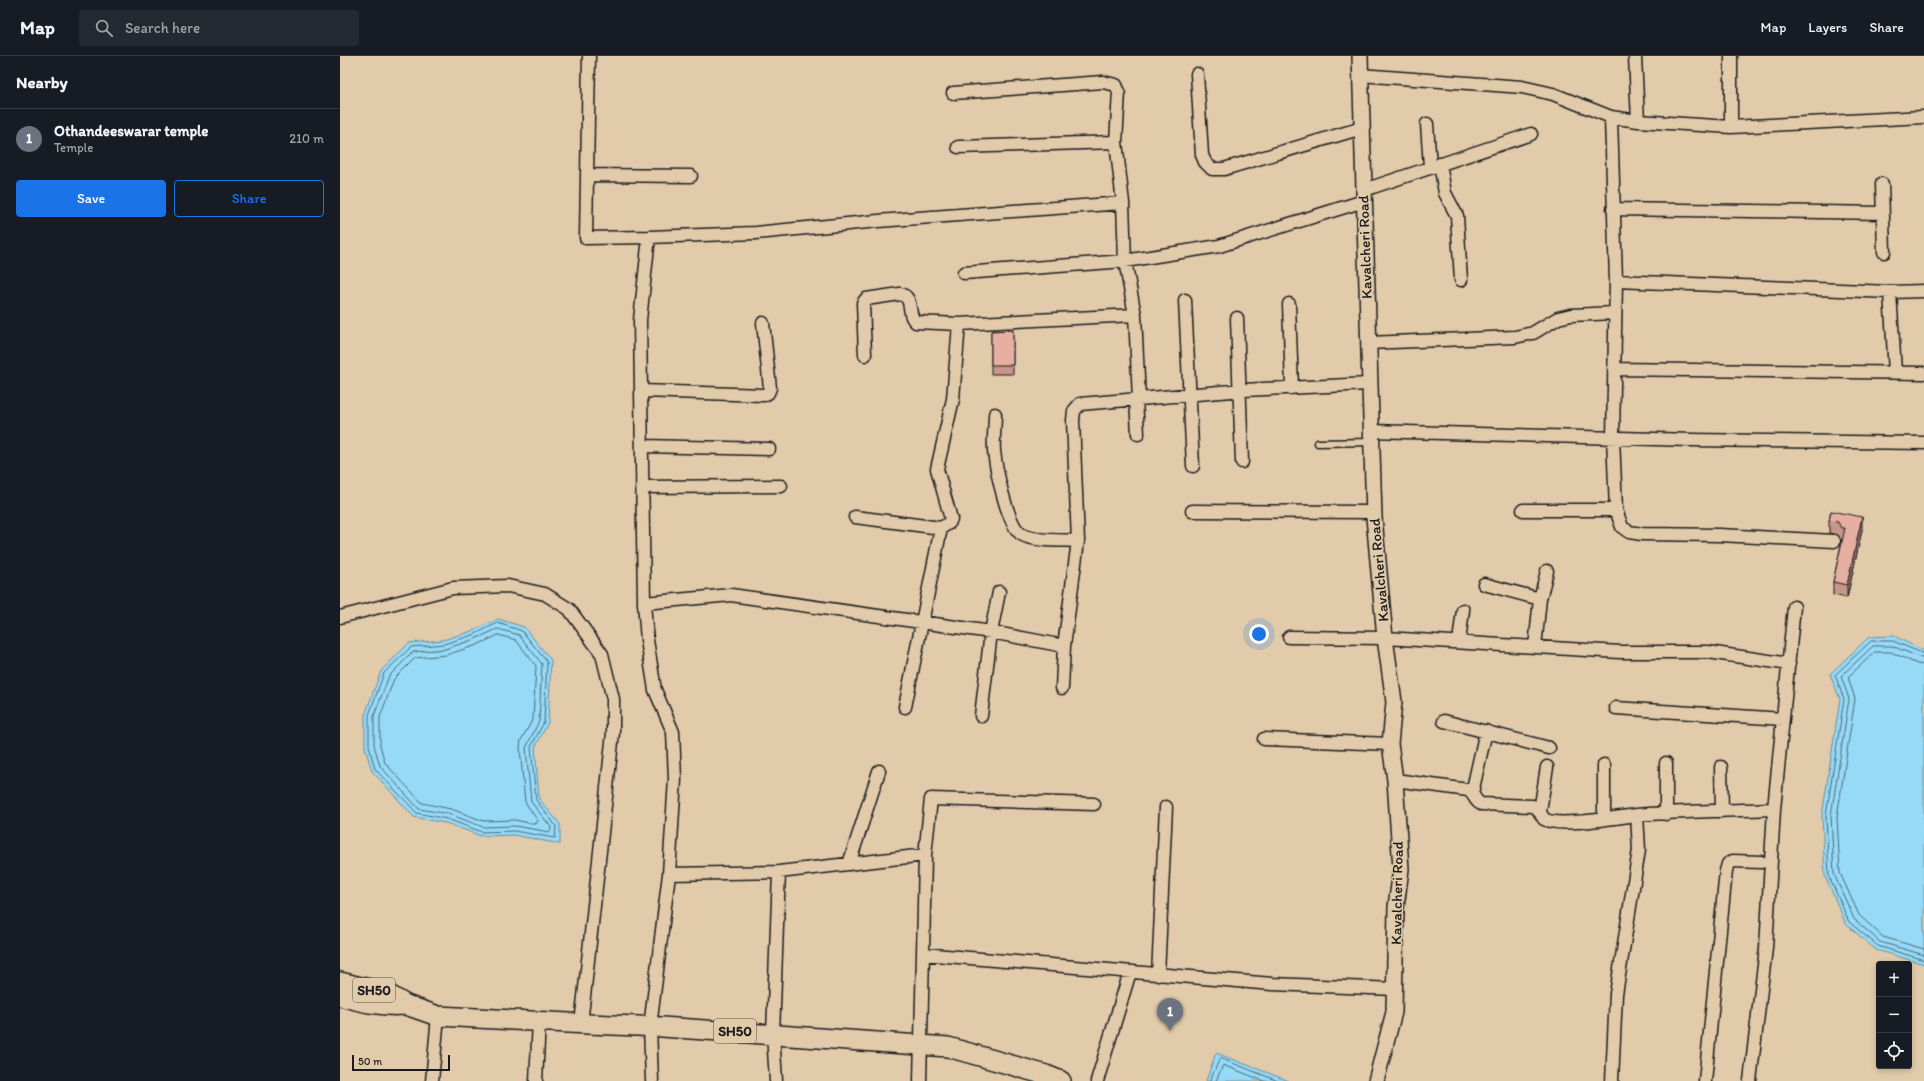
<!DOCTYPE html>
<meta charset="utf-8">
<style>
:root{--surface:#171b24;--page:#242831;--text:#f1f3f6;--muted:#9ea1a6;--line:#363941;--accent:#1a73e8}
body{margin:0;font-family:Itim,sans-serif;background:var(--page);color:var(--text)}
.controls{position:absolute;right:12px;bottom:12px;display:grid;overflow:hidden;border-radius:4px;box-shadow:0 2px 6px #0003}
.controls button{width:36px;height:36px;display:grid;place-items:center;padding:0;border:0;border-bottom:1px solid var(--line);background:var(--surface);color:var(--text);font:20px sans-serif}
.scale{position:absolute;left:12px;bottom:10px;width:98px;box-sizing:border-box;padding-left:4px;border:2px solid #1c1c1c;border-top:0;font-size:11px;line-height:14px;white-space:nowrap;color:#1c1c1c;-webkit-text-stroke:3px #e1cbab;paint-order:stroke}
.you{position:absolute;left:919px;top:578px;width:14px;height:14px;margin:-10px;border:3px solid #fff;border-radius:50%;background:#1a73e8;box-shadow:0 0 0 6px #1a73e833}
.badge{display:grid;place-items:center;width:26px;height:26px;border-radius:50%;background:var(--accent);color:#fff;font-size:13px;font-weight:700}
.pin{position:absolute;translate:-50% -33px;filter:drop-shadow(0 1px 2px #0008)}
.pin::after{content:'';position:absolute;top:21px;width:14px;height:12px;background:inherit;clip-path:polygon(0 0,100% 0,50% 100%)}
.list{margin:0;padding:0;list-style:none}
h2{display:flex;justify-content:space-between;align-items:center;height:52px;margin:0;padding:0 16px;font-size:17px}
h2 small{font-size:13px;font-weight:400;color:var(--muted)}
.list li{display:grid;grid-template-columns:26px 1fr auto;gap:12px;align-items:center;box-sizing:border-box;height:60px;padding:0 16px;border-top:1px solid var(--line)}
.list b{display:block;font-size:15px;white-space:nowrap}
.list p{margin:0;font-size:13px;white-space:nowrap;color:var(--muted)}
.list em{font-size:13px;font-style:normal;color:var(--muted)}
.actions{display:flex;gap:8px;padding:12px 16px}
.actions a{flex:1;padding:9px 0;border:1px solid var(--accent);border-radius:4px;text-align:center;font-size:14px;color:var(--accent)}
.actions .main{background:var(--accent);color:#fff}
.icon{flex:none;width:22px;height:22px;fill:none;stroke:currentColor;stroke-width:2;stroke-linecap:round;stroke-linejoin:round}
.map{position:relative;flex:none;width:1584px;height:1025px;overflow:hidden}
header{display:flex;align-items:center;gap:24px;box-sizing:border-box;height:56px;padding:0 20px;background:var(--surface);border-bottom:1px solid var(--line)}
header strong{font-size:19px}
nav{display:flex;gap:22px;margin-inline-start:auto;font-size:14px}
.search{width:280px;height:36px;background:var(--page);display:flex;align-items:center;gap:10px;box-sizing:border-box;padding:0 14px;border-radius:4px;color:var(--muted);font-size:15px}
main{display:flex}
aside{flex:1;background:var(--surface)}
.map>svg:first-child{display:block}
.water{fill:#96daf8;stroke:#658ea0}
.lines{fill:none;stroke-linecap:round;stroke-linejoin:round}
.shore{stroke:#4d6874;stroke-width:1}
.service-casing{stroke:#1c1c1c;stroke-width:9}
.minor-casing{stroke:#1c1c1c;stroke-width:15}
.tertiary-casing{stroke:#1c1c1c;stroke-width:18}
.primary-casing{stroke:#1c1c1c;stroke-width:22}
.service{stroke:#e1cbab;stroke-width:6}
.minor{stroke:#e1cbab;stroke-width:12}
.tertiary{stroke:#e1cbab;stroke-width:15}
.primary{stroke:#e1cbab;stroke-width:19}
.wall{fill:#c7968b;stroke:#1c1c1c}
.shaded-wall{fill:#a27a71;stroke:#1c1c1c}
.building{fill:#e7aea2;stroke:#1c1c1c}
.labels{text-anchor:middle;stroke-width:3;stroke-linejoin:round;paint-order:stroke}
.shield{fill:#e1cbab;stroke:#575047;stroke-width:1}
.shield-label{font-size:14px;font-weight:bold;fill:#1c1c1c}
.street-label{font-size:15px;fill:#1c1c1c;stroke:#e1cbab}
</style>
<header>
<strong>Map</strong>
<div class="search"><svg class="icon" aria-label="search" viewBox="0 0 24 24"><circle cx="10" cy="10" r="6"/><path d="M15 15l6 6"/></svg>Search here</div>
<nav><a>Map</a><a>Layers</a><a>Share</a></nav>
</header>
<main>
<aside>
<h2>Nearby<small></small></h2>
<ul class="list">
<li><span class="badge" style="background:#6b7280">1</span><div><b>Othandeeswarar temple</b><p>Temple</p></div><em>210 m</em></li>
</ul>
<div class="actions"><a class="main">Save</a><a>Share</a></div>
</aside>
<div class="map">
<svg width="1584" height="1025" viewBox="0 0 1584 1025">
<rect width="100%" height="100%" fill="#e1cbab"/>
<filter id="ink" filterUnits="userSpaceOnUse"><feTurbulence type="fractalNoise" baseFrequency=".025" numOctaves="2"/><feDisplacementMap in="SourceGraphic" scale="8" xChannelSelector="R" yChannelSelector="G"/><feConvolveMatrix kernelMatrix="1 2 1 2 8 2 1 2 1" color-interpolation-filters="sRGB"/></filter>
<g filter="url(#ink)">
<path class="water" d="M158,563L184,571L211,604L208,667L195,691L199,743L220,768V788L174,779L141,780L106,767L74,761L32,715L25,691V659L41,615L69,587L103,584L132,575Z
M1554,580L1584,595V908L1536,894L1506,868L1485,820L1482,760L1500,643L1490,618L1529,581Z
M876,997L949,1025H866Z"/>
<g class="lines">
<path class="shore" d="M158,567L182,575L207,606L204,666L191,691L196,744L216,770L215,782L174,775L142,776L107,763L77,757L35,713L29,690V659L44,617L71,591L104,588L133,579Z
M158,573L179,579L202,608L199,665L186,692L191,746L211,771L210,776L175,770L143,771L109,758L79,753L40,710L34,689V660L49,620L73,596L105,593L135,583Z
M159,579L176,584L196,610L193,663L181,684L180,692L185,746L198,765L196,768L174,764L144,765L111,753L82,747L45,707L40,689V661L54,623L75,602L106,599L137,589Z
M1584,598L1553,585H1531L1495,619L1504,643L1486,760L1489,820L1509,866L1538,890L1584,904
M1584,603L1552,590H1533L1501,620L1509,643L1491,760L1494,818L1514,863L1540,886L1584,899
M1584,609L1577,608L1551,596H1535L1508,621L1515,643L1497,761L1500,817L1519,859L1543,881L1584,893
M870,1025L880,1002L938,1025
M876,1025L883,1009L924,1025"/>
<defs>
<path id="service" d="M978,387L1031,386"/>
<path id="minor" d="M249,0L246,182L309,181L300,264L304,547L307,584L315,634L333,676L335,723L329,818L439,816L585,799L591,743L754,748
M1295,0L1298,65
M1391,0V71
M857,18L862,99L865,106L872,113H884L1022,72
M1020,19L1182,31L1213,38L1271,61L1298,65L1391,71L1584,61
M613,37L763,26L776,29L779,36L776,86L783,147L785,205L795,259L799,343L740,348L734,355L733,364L738,485L724,590L722,632
M1271,61L1276,225L1273,381L1276,454L1282,471L1289,476L1302,478L1379,479L1494,485
M1087,68L1090,111
M618,91L776,86
M1100,108L1105,137L1117,160L1121,224
M247,119L351,120
M1542,128L1544,196
M1024,134L1191,78
M1273,153L1543,157
M309,181L416,177L538,165L783,147
M624,217L785,205L879,190L1024,145
M1276,225L1550,236L1584,235
M1550,236L1555,316
M845,244L853,410
M949,248L952,332
M897,262L902,406
M1028,287L1175,281L1193,277L1218,262L1231,259L1275,257
M525,299L523,247L526,243L560,238C575,241 566,259 576,266L619,268
M1274,313L1584,317
M302,335L424,339L428,337L430,332L423,267
M799,343L903,334L1029,328
M796,344L798,378
M655,358C655,370 653,383 654,395C656,413 667,468 681,478C692,486 725,484 738,485
M1031,375L1352,384L1584,387
M303,390L429,393
M303,431L441,430
M1183,454H1276
M852,455L1034,456
M515,461L601,472L565,651
M601,472L609,467L611,463L597,413L613,343L619,268L795,259
M1144,528L1200,543L1195,591
M1200,543L1207,515
M304,547L391,539L651,576L724,590
M0,561L113,532L168,530L205,538L229,553L262,598L273,643V677L241,968
M949,581L1045,582L1280,596H1368L1449,608
M1119,586L1123,554
M1276,652L1443,663
M641,660L651,576L659,536
M1104,665L1209,692
M924,683L1050,688
M1326,707V758
M1264,709V763
M1381,711L1382,755
M1055,724L1128,734C1135,738 1134,745 1141,748L1193,750L1197,752L1204,763C1218,772 1278,761 1297,759C1342,755 1388,755 1434,753
M1132,737L1146,675
M1200,755L1207,711
M585,799L583,898L932,928L1055,933
M509,808L539,715
M818,919L826,751
M92,1025L98,960
M196,1025L199,965
M312,1025L310,971L329,818
M436,1025L433,978L439,816
M580,1025L583,898
M757,1025L790,916
M1272,1025L1276,938L1299,794L1297,759
M1365,1025L1386,815L1388,808L1393,805L1421,806
M1410,1025L1426,892L1434,753L1454,551"/>
<path id="tertiary" d="M1020,0L1034,461L1045,582L1054,646L1050,688L1055,724L1061,813L1056,851L1054,956L1036,1025"/>
<path id="primary" d="M0,926L46,937L66,949L98,960L248,968L322,971L608,991L706,1019L721,1025
M0,940C22,946 42,951 65,949"/>
</defs>
<use href="#service" class="service-casing"/>
<use href="#minor" class="minor-casing"/>
<use href="#tertiary" class="tertiary-casing"/>
<use href="#primary" class="primary-casing"/>
<use href="#service" class="service"/>
<use href="#minor" class="minor"/>
<use href="#tertiary" class="tertiary"/>
<use href="#primary" class="primary"/>
</g>
<path class="wall" d="M673,274V318H651V275Z
M1491,455L1522,474L1507,542L1493,539V526L1502,484H1501L1498,479L1489,477V465Z"/>
<path class="shaded-wall" d="M1522,461V474L1507,542V529Z"/>
<path class="building" d="M673,274V309H651V275Z
M1491,455L1522,461L1507,529L1493,526L1505,472H1501L1498,466L1489,465Z"/>
</g>
<g class="labels">
<g class="shield">
<rect x="13" y="922" width="42" height="24" rx="3"/>
<rect x="374" y="963" width="42" height="24" rx="3"/>
</g>
<g class="shield-label">
<text x="34" y="939">SH50</text>
<text x="395" y="980">SH50</text>
</g>
<g class="street-label">
<text transform="translate(1025 191) rotate(-92)" y="5">Kavalcheri Road</text>
<text transform="translate(1039 514) rotate(-95)" y="5">Kavalcheri Road</text>
<text transform="translate(1057 837) rotate(-89)" y="5">Kavalcheri Road</text>
</g>
</g>
</svg>
<div class="controls">
<button>+</button>
<button>−</button>
<button><svg class="icon" aria-label="locate" viewBox="0 0 24 24"><circle cx="12" cy="12" r="6"/><path d="M12 2v4M12 18v4M2 12h4M18 12h4"/></svg></button>
</div>
<div class="scale">50 m</div>
<div class="you"></div>
<div class="pin badge" style="left:830px;top:975px;background:#6b7280">1</div>
</div>
</main>
